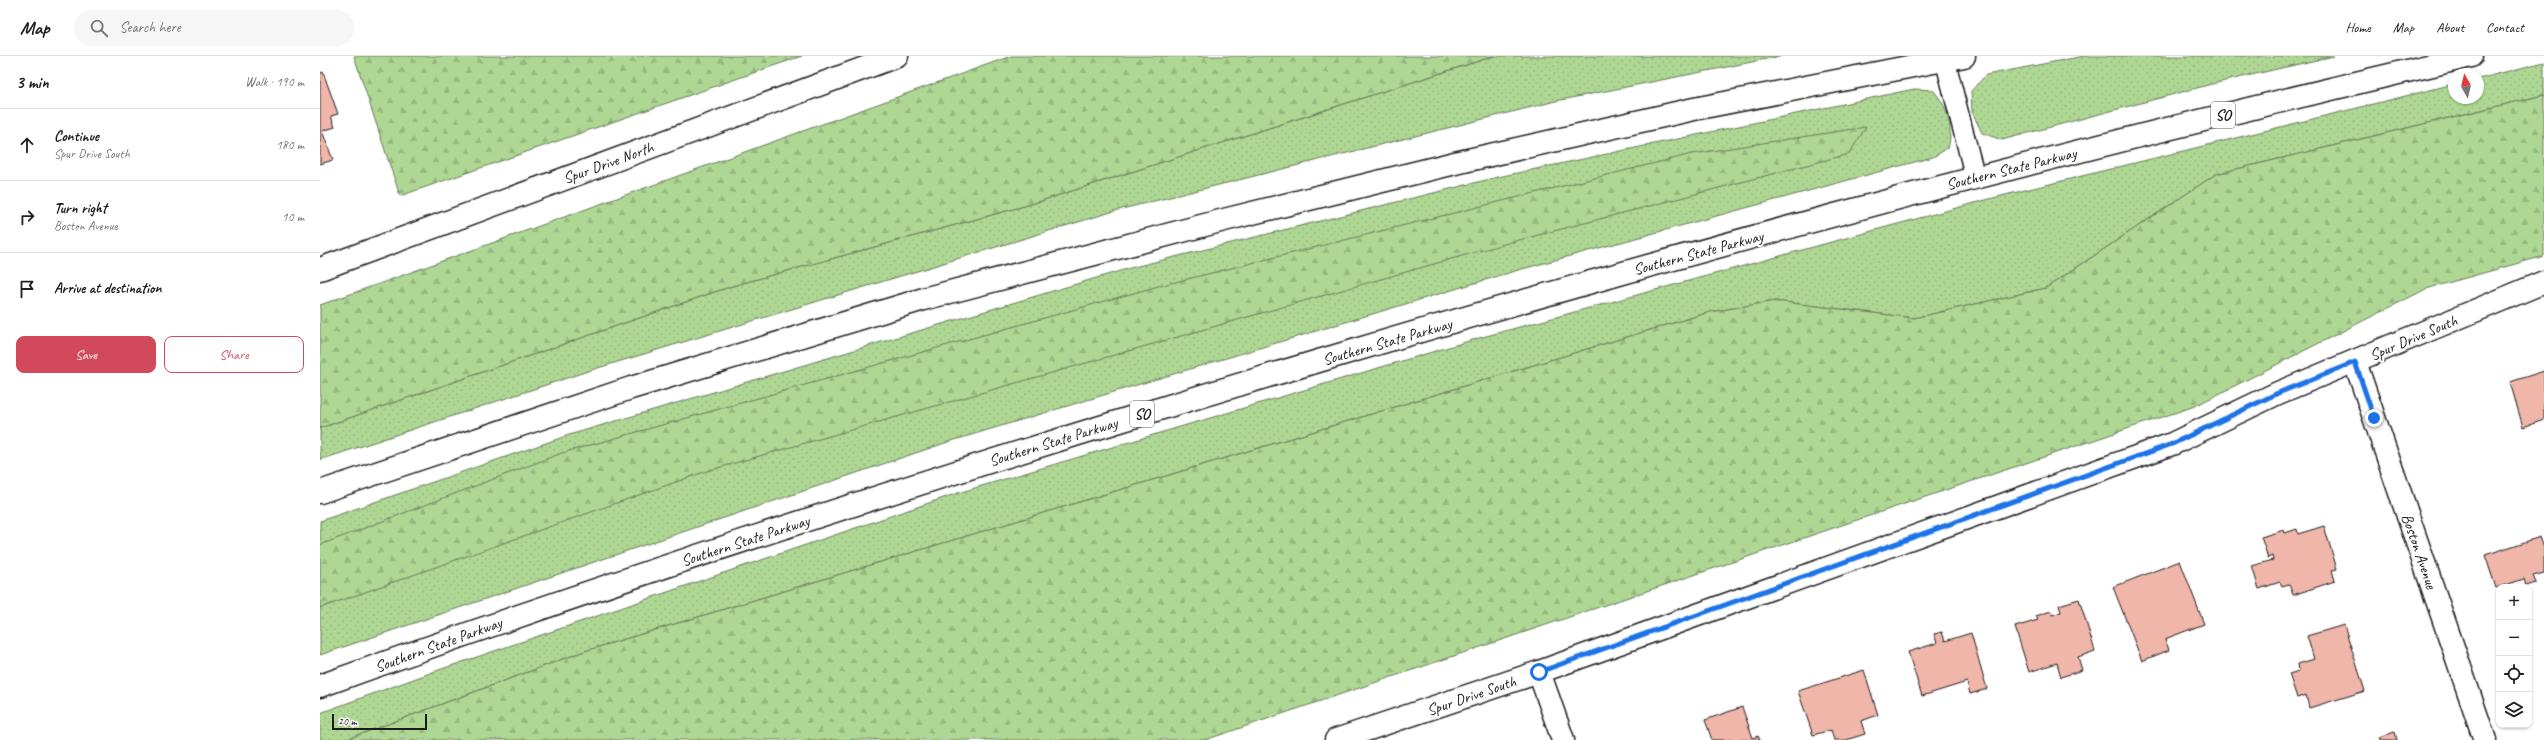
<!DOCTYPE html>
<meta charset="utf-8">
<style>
:root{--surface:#fff;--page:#f6f6f6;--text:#202124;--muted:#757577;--line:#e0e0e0;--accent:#d1495b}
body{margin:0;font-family:Caveat,sans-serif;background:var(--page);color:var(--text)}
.controls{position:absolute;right:12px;bottom:12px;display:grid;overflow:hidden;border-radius:8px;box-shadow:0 1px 3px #0004}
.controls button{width:36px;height:36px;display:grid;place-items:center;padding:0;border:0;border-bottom:1px solid var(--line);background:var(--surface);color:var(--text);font:20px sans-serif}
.compass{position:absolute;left:2128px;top:12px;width:36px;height:36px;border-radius:50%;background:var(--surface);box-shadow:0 1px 3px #0004;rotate:352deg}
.scale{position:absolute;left:12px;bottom:10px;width:95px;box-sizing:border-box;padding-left:4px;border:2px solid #1c1c1c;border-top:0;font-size:11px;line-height:14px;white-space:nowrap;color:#1c1c1c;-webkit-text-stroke:3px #fff;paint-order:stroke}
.stop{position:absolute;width:12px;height:12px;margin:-9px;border:3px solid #1a73e8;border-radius:50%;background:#fff}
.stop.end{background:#1a73e8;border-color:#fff;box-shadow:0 1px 4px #0008}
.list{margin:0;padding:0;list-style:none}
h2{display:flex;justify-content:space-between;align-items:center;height:52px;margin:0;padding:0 16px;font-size:17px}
h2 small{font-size:13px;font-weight:400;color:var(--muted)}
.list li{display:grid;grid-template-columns:26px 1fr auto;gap:12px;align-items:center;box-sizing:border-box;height:72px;padding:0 16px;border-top:1px solid var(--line)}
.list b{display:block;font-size:15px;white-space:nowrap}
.list p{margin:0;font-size:13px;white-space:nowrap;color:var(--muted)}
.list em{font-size:13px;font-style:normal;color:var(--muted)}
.actions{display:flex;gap:8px;padding:12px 16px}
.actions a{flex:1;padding:9px 0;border:1px solid var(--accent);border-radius:8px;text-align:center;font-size:14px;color:var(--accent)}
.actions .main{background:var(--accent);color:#fff}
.icon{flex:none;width:22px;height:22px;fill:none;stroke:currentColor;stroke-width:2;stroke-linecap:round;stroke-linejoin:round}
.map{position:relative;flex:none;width:2224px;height:684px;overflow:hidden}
header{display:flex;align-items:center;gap:24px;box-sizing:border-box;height:56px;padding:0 20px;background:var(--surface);border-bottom:1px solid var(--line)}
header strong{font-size:19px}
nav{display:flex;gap:22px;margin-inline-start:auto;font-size:14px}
.search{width:280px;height:36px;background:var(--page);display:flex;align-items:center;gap:10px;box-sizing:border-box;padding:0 14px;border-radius:22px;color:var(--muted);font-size:15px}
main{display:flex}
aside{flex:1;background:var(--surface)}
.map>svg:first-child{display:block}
.grass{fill:url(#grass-dots);stroke:#667a58}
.forest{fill:url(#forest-firs);stroke:#667a58}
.building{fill:#efb6a9;stroke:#1c1c1c}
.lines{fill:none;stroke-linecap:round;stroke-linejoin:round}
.service-casing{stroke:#1c1c1c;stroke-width:22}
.minor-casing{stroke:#1c1c1c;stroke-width:25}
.tertiary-casing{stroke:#1c1c1c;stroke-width:25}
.motorway-casing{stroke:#1c1c1c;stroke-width:25}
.service{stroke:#fff;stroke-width:19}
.minor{stroke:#fff;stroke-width:22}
.tertiary{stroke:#fff;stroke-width:22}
.motorway{stroke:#fff;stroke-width:22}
.route{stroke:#1a73e8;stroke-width:5}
.labels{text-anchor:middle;stroke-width:4;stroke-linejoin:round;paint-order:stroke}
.shield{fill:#fff;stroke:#606060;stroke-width:1}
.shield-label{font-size:15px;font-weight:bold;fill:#1c1c1c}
.street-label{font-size:16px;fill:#1c1c1c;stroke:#fff}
</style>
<header>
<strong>Map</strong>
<div class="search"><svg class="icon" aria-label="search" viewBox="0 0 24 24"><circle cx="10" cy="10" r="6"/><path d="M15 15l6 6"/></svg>Search here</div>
<nav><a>Home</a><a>Map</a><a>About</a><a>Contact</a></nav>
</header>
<main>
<aside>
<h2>3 min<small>Walk · 190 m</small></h2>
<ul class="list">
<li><svg class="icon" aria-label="ahead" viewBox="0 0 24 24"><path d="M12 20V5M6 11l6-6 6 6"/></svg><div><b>Continue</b><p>Spur Drive South</p></div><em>180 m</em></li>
<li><svg class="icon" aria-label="right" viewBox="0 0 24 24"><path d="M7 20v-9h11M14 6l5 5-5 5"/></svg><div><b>Turn right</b><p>Boston Avenue</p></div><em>10 m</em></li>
<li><svg class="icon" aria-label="arrive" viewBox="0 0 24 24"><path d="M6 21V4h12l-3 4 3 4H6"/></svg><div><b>Arrive at destination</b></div></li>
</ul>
<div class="actions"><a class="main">Save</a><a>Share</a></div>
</aside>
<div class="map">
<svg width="2224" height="684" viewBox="0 0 2224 684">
<defs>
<pattern id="grass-dots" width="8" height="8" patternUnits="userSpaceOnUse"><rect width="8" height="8" fill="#afd794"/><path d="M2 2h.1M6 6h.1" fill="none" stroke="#96b87f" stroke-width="1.8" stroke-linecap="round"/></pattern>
<pattern id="forest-firs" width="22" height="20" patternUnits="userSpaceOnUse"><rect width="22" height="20" fill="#afd794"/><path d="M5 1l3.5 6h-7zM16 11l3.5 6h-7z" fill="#96b87f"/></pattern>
</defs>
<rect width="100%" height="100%" fill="#fff"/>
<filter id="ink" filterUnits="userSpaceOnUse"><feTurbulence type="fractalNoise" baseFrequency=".025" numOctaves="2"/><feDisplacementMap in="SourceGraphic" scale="8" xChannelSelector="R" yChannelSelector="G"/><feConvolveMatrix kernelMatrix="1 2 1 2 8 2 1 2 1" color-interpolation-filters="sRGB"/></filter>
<g filter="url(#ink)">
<path class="grass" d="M1174,0H1462L1236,45L798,154L268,315L0,404V372L412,230L708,149Z
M1764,0H2014L1892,28L1682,84L1662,77L1652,56L1651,35L1666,19Z
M2224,6V39L1896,118L1726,232L1594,262L1455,245L1390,256L262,596L25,684H0V657L110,617L638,437L1159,282L1673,142L2134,28V42H2158V23Z
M1594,33L1613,34C1627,49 1634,72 1628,92L1613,101L1195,215L628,386L0,599V465L249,379L810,212L1178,121Z"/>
<path class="forest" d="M34,0H482L80,140Z
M691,0H1174L708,149L412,230L0,372V249Z
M2224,39V200L2106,233L1875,350L885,684H25L262,596L1390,256L1455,245L1594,262L1726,232L1896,118Z
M1546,71L1529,98L1184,188L387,415L0,552V489L242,397L835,231L1372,98Z"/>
<path class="building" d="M3,16L18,58L11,60L15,71L2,75L13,104L0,108V17Z
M2224,315V364L2203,371L2190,326Z
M2004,470L2017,513L2012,514L2015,525L1973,539L1969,528L1962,530L1960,526L1939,533L1932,510L1953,504L1952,500L1948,502L1941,481L1964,474L1965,477L1977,473L1978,478Z
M2220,481L2224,492V517L2213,520L2216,527L2206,530L2204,523L2176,532L2165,499Z
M1860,505L1884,568L1845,583L1849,594L1822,605L1793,531Z
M1759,543L1775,595L1758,601L1762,614L1741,621L1737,607L1709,616L1695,571L1718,564L1716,560L1731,555L1732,559L1741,556L1739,549Z
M2024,569L2045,635L1989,652L1986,639L1977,642L1969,618L1979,615L1978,608L1994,603L1987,580Z
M1622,576L1625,585L1651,577L1667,633L1650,638L1647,626L1602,640L1588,596L1617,587L1614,578Z
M1544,614L1558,659L1541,665L1545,678L1526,684H1514L1511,674L1493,679L1478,635Z
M1422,651L1433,682L1438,680L1440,684H1392L1385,664Z
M2075,676L2077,684H2060L2059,681Z"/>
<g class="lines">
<defs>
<path id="service" d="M1625,4L1655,121"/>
<path id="minor" d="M2035,306L2165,684"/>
<path id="tertiary" d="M0,213L577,0
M1219,616L1243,684
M1016,684L1219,616L1852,388L1958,337L2224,226"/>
<path id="motorway" d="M0,436L311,332L607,242L904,164L1135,107L1374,53L1644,0
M0,630C269,533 540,445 813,361C1255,225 1701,104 2151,0"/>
</defs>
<use href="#service" class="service-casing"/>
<use href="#minor" class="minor-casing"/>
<use href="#tertiary" class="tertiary-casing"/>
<use href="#motorway" class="motorway-casing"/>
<use href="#service" class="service"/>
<use href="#minor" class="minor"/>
<use href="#tertiary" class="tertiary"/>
<use href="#motorway" class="motorway"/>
</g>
</g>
<g class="lines" filter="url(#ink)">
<path class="route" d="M1219,616L1852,388L1958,337L2035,306L2054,362"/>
</g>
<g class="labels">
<g class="shield">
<rect x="1891" y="46" width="24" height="26" rx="3"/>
<rect x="810" y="345" width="24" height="26" rx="3"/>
</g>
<g class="shield-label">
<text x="1903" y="64">SO</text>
<text x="822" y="363">SO</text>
</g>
<g class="street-label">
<text transform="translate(288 106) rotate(-20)" y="6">Spur Drive North</text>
<text transform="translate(1691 112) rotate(-14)" y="6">Southern State Parkway</text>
<text transform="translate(1378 196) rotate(-15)" y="6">Southern State Parkway</text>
<text transform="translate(2093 281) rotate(-23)" y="6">Spur Drive South</text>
<text transform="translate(1067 285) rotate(-16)" y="6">Southern State Parkway</text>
<text transform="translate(733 385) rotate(-17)" y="6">Southern State Parkway</text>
<text transform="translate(425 484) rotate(-18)" y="6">Southern State Parkway</text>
<text transform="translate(2100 495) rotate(71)" y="6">Boston Avenue</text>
<text transform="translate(118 588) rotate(-20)" y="6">Southern State Parkway</text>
<text transform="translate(1151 639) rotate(-19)" y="6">Spur Drive South</text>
</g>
</g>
</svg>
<div class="controls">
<button>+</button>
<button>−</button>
<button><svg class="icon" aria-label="locate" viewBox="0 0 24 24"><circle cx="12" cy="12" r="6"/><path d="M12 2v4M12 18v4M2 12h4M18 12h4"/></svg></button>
<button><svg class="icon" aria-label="layers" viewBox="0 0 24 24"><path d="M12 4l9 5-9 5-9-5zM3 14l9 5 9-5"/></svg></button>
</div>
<svg class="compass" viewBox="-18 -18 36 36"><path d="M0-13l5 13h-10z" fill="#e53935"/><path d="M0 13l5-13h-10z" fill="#757577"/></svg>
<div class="scale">20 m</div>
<div class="stop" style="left:1219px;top:616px"></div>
<div class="stop end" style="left:2054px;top:362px"></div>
</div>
</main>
